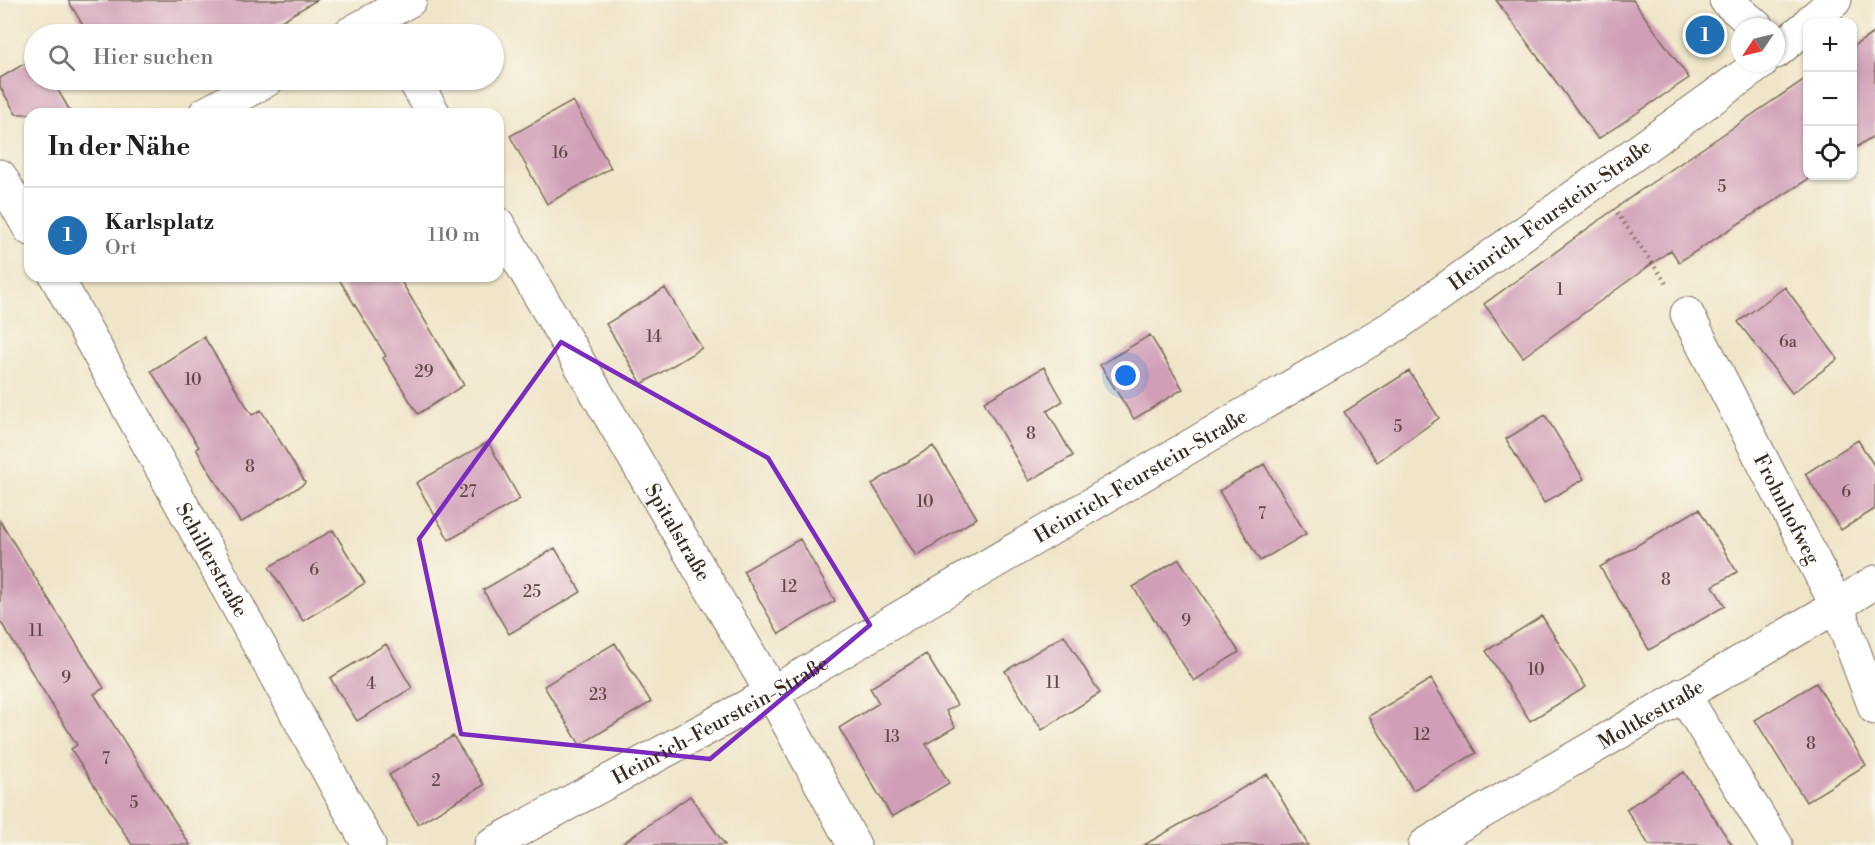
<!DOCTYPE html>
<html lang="de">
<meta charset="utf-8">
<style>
:root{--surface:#fff;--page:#f2f2f2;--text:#202124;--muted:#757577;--line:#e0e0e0;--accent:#1f6fb2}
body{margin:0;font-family:"Libre Bodoni",serif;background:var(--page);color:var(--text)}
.controls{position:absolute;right:18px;top:18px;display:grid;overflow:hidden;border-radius:12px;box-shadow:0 2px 4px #0004}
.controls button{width:54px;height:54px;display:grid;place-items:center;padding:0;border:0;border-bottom:2px solid var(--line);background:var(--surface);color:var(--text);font:30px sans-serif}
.compass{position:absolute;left:1731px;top:18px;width:54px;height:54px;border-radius:50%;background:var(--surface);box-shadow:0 2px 4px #0004;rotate:235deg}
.you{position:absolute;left:1126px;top:376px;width:21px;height:21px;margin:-15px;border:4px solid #fff;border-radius:50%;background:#1a73e8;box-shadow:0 0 0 9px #1a73e833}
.badge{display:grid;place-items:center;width:39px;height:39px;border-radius:50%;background:var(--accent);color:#fff;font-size:20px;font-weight:700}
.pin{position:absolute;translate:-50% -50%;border:3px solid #fff;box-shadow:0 2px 6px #0006}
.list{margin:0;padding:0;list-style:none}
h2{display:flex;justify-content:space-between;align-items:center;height:78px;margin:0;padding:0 24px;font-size:26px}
h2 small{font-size:20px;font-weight:400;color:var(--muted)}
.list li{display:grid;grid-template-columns:39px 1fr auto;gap:18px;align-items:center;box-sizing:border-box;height:96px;padding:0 24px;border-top:2px solid var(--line)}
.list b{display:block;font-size:22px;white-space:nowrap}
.list p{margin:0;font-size:20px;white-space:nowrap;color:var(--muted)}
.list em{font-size:20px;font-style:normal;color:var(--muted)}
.icon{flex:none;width:33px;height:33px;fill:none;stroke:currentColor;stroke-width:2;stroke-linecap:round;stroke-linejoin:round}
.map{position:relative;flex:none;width:1875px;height:845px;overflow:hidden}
.search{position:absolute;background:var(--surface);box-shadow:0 2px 4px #0004;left:24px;top:24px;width:480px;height:66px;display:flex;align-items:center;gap:15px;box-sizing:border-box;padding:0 21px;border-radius:33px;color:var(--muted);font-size:22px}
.panel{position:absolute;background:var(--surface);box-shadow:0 2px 4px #0004;left:24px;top:108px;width:480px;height:174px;border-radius:18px}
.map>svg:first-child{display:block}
.building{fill:#d09fb7}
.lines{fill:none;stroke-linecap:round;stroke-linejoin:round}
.minor-casing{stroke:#7a6b5a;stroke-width:35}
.path{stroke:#7a6b5a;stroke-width:4;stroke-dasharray:1.5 4.5;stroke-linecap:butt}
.minor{stroke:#fff;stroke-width:33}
.marked{fill:none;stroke:#7b2cbf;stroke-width:4.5;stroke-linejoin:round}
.labels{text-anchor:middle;stroke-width:4.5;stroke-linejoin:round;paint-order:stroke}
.number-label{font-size:16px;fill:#604744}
.street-label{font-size:20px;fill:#3b2a1e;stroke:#fbf7ec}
</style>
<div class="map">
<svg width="1875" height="845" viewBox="0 0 1875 845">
<rect width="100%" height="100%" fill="#fbf7ec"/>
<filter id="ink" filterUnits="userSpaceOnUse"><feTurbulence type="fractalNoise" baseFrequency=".0167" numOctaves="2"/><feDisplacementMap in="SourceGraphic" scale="12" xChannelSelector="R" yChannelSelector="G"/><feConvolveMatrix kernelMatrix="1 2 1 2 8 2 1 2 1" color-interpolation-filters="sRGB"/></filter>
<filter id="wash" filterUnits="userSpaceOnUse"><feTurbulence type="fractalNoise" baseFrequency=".008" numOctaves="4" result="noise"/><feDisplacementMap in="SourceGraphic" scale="24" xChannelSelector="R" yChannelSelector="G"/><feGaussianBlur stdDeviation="1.35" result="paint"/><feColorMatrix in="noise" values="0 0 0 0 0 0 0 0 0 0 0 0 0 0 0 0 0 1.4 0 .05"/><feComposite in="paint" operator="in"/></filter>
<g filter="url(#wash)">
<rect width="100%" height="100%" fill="#efe5c9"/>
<g id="blocks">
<path class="building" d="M68,0H317L259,34H88Z
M1496,0H1633L1689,78L1598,139Z
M1875,32V135L1852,150V47Z
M34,58V80H52L72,114H16L0,87V78Z
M1808,77V176H1813L1679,262L1671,250L1523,357L1484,304L1638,192Z
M573,101L611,168L547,204L510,136Z
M337,276H398L464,385L418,414L383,358L386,356Z
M1785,287L1838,359L1792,393L1738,322Z
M665,288L702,348L642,384L606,324Z
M1150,335L1183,389L1134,419L1100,365Z
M204,337L252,415L261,410L305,482L304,484L242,522H240L196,449L199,447L151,371Z
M1044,367L1063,401L1047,411L1073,456L1029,481L984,402Z
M1409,371L1439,418L1377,462L1344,412Z
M1545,415L1584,479L1544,503L1506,439Z
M1858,440L1875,467V509L1841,530L1805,474Z
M488,442L520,499L449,540L416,483Z
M933,446L977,518L916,556L872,484Z
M1264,464L1306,534L1260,561L1219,491Z
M1699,509L1737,572L1713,586L1725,606L1649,650L1600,567Z
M0,521L104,688L94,694L190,845H132L71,749L77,745L0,621Z
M333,530L365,583L303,621L269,567Z
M800,539L835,601L779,634L743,571Z
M555,548L581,592L509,634L483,590Z
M1179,559L1239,652L1194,681L1133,587Z
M1542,616L1586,687L1530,721L1486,651Z
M1064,635L1100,693L1042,730L1005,671Z
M615,643L651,702L580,745L544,686Z
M386,644L412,688L357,721L330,678Z
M926,654L957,705L946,711L955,727L926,744L949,783L892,817L839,728L879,703L870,688Z
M1431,679L1476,753L1413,790L1369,716Z
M1816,683L1866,765L1806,802L1755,720Z
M453,736L484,785L418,824L389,775Z
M1684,772L1732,845H1649L1626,809Z
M1267,774L1308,845H1144Z
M690,796L725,845H620Z"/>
</g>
</g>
<g filter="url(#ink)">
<use href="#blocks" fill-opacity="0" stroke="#7a6b5a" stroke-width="1.5"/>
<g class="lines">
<defs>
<g id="minor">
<path d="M1726,0L1757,27"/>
<path d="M1810,22L1835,0"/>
<path d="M349,34L410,0"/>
<path d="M1776,52L1808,25"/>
<path d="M414,80L434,114"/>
<path d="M205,114L267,80"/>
<path d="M0,176L30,229"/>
<path id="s1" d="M498,224L772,693L854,845"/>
<path id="s2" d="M56,276L369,845"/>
<path id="s3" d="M1687,314L1837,606L1875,708"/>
<path d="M1683,694L1776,845"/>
<path id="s4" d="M491,845L772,693L1396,325L1761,63"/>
<path id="s5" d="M1425,845L1837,606L1875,582"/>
</g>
</defs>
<use href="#minor" class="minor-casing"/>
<path class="path" d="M1617,213L1666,283"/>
<use href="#minor" class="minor"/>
</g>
</g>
<path class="marked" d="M561,342L768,458L870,625L710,759L461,734L419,539Z"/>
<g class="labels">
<g class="number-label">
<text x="560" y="158">16</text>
<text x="1722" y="192">5</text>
<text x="1560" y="295">1</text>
<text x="654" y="342">14</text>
<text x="1788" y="347">6a</text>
<text x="424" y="377">29</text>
<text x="193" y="385">10</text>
<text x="1398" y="432">5</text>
<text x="1031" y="439">8</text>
<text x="250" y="472">8</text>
<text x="468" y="497">27</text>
<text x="1846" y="497">6</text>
<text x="925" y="507">10</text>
<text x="1262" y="519">7</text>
<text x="314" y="575">6</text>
<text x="1666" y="585">8</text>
<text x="789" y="592">12</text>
<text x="532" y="597">25</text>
<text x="1186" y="626">9</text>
<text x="36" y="636">11</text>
<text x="1536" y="675">10</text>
<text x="66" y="683">9</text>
<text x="1053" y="688">11</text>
<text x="371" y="689">4</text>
<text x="598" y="700">23</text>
<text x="1422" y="740">12</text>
<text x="892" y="742">13</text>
<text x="1811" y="749">8</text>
<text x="106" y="764">7</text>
<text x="436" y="786">2</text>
<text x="134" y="808">5</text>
</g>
<g class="street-label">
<text dy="7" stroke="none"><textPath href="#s4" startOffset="1233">Heinrich-Feurstein-Straße</textPath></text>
<text dy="7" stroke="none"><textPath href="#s4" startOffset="747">Heinrich-Feurstein-Straße</textPath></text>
<text dy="7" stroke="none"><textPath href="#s3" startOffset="219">Frohnhofweg</textPath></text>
<text dy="7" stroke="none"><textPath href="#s1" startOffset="357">Spitalstraße</textPath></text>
<text dy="7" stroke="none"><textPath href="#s2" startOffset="324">Schillerstraße</textPath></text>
<text dy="7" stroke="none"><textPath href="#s5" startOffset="261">Moltkestraße</textPath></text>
<text dy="7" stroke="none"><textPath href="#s4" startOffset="261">Heinrich-Feurstein-Straße</textPath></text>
</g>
</g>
</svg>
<div class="controls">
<button>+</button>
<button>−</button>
<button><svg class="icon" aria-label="locate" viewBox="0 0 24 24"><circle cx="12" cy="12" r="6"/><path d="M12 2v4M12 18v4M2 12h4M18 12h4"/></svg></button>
</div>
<svg class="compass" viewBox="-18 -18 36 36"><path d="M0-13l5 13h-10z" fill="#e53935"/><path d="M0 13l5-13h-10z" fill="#757577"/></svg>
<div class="you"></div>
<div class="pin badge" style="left:1705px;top:35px">1</div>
<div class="search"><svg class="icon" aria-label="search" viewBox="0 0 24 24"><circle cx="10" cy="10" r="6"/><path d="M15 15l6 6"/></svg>Hier suchen</div>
<section class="panel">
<h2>In der Nähe<small></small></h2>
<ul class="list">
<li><span class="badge">1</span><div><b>Karlsplatz</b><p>Ort</p></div><em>110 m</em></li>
</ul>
</section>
</div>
